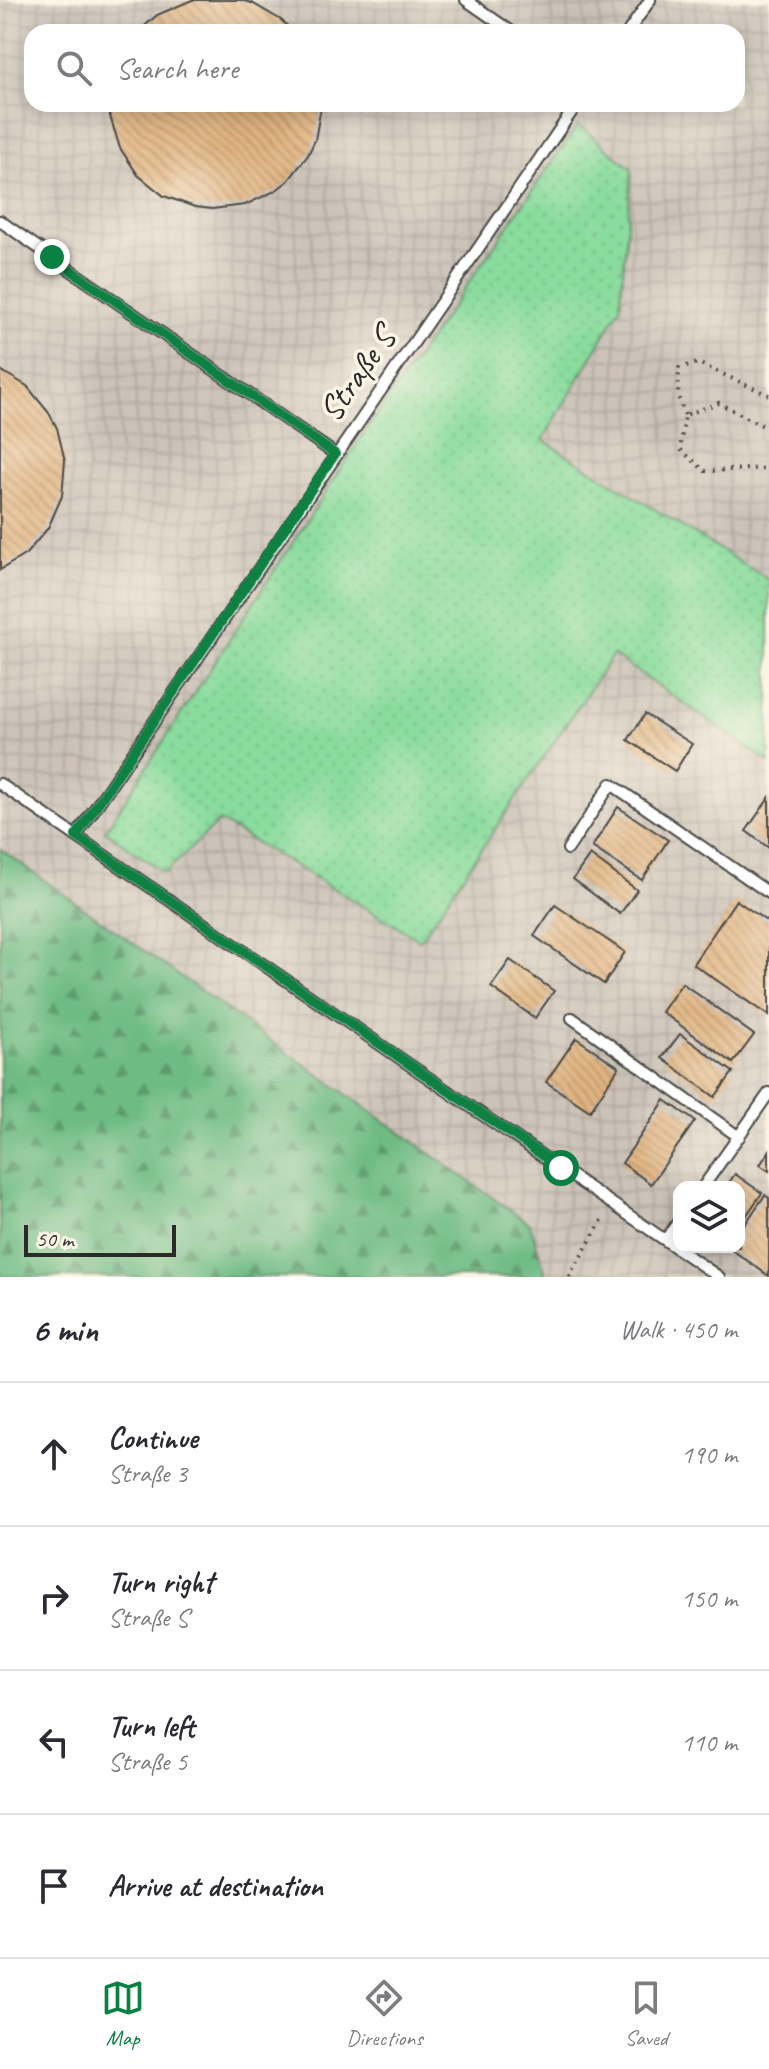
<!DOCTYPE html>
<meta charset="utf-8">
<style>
:root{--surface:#fff;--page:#f2f2f3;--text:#2b2b33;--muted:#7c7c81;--line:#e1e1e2;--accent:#0b8043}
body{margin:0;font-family:Caveat,sans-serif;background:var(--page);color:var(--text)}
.controls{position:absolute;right:24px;bottom:24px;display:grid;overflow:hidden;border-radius:16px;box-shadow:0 4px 20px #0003}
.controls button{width:72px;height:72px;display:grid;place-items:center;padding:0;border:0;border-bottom:2px solid var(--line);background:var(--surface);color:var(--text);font:40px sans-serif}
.scale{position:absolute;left:24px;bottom:20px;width:152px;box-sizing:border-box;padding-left:8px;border:4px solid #2b2b2b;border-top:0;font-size:22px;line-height:28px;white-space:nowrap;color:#2b2b2b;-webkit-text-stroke:6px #fcf5e5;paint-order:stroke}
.stop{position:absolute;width:24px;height:24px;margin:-18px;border:6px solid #0b8043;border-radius:50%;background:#fff}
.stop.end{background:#0b8043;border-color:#fff;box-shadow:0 2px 8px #0008}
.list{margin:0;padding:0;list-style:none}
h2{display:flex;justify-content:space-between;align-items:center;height:104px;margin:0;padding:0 32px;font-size:34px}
h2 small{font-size:26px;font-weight:400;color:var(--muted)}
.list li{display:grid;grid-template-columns:52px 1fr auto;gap:24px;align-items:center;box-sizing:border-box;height:144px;padding:0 32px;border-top:2px solid var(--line)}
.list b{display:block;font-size:30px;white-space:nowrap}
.list p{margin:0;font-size:26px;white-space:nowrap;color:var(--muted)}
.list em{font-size:26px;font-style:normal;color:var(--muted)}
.icon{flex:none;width:44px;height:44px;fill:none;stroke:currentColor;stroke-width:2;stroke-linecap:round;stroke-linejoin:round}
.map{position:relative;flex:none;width:769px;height:1277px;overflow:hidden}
.search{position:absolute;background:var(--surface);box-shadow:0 4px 20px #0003;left:24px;right:24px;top:24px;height:88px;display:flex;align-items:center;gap:20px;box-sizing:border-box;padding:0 28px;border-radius:24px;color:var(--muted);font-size:30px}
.sheet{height:680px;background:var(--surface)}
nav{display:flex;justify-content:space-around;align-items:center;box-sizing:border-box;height:112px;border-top:2px solid var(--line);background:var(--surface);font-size:22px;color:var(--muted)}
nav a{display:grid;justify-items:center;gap:4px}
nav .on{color:var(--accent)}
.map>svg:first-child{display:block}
.industrial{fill:url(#industrial-grid);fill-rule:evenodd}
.grass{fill:url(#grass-dots);stroke:#5a8464;stroke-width:2}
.forest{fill:url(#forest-firs);stroke:#4c7458;stroke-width:2}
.building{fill:url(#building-back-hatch)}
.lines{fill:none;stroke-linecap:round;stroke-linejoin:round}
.service-casing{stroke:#494844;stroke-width:14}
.path{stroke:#494844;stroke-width:4;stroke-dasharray:2 6;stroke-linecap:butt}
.service{stroke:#fff;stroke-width:10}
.route{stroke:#0b8043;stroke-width:10}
.labels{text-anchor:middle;stroke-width:7;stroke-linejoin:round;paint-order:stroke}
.street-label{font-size:34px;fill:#2b2b2b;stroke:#fcf5e5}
</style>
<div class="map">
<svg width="769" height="1277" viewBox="0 0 769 1277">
<defs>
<pattern id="industrial-grid" width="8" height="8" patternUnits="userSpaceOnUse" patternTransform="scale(2)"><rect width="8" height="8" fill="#ccc2b8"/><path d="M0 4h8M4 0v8" fill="none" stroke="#afa79e"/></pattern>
<pattern id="grass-dots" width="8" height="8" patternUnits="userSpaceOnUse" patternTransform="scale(2)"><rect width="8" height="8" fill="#89dc9d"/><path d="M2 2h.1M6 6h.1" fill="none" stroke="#76bd87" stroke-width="1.8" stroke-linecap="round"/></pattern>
<pattern id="forest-firs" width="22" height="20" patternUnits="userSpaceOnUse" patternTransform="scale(2)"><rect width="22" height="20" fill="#6ebc84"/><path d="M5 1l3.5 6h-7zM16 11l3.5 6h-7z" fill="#5b996c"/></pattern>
<pattern id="building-back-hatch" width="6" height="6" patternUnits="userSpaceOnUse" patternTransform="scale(2)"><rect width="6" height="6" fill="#e1b481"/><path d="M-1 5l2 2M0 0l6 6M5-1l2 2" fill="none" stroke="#b7936a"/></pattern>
</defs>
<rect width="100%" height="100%" fill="#fcf5e5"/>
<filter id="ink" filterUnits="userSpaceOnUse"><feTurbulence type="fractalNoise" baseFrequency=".0125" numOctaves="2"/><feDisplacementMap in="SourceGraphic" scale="16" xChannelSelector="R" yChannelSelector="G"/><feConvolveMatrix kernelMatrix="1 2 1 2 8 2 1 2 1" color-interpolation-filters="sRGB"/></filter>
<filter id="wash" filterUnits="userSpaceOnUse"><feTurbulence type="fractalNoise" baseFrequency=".006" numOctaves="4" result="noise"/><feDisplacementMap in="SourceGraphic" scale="32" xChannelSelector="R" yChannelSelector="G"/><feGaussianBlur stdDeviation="1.8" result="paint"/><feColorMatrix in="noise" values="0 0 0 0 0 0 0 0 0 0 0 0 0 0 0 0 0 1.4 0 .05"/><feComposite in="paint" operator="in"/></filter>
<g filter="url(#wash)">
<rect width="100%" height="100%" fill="#f1ead0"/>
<path class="industrial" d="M0,0H769V1277H0ZM32,32H737V104H32ZM679,1187H739V1247H679Z"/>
<path class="grass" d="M578,125L632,169L620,308L543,440L769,580V762L613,655L420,940L219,821L165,873L105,831L358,442Z"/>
<path class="forest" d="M0,849L530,1224L545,1271L542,1277H0Z"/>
<g id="blocks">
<path class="building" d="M192,0H240L252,3L281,20L294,32H138L157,15Z
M110,104H321V107L315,140L308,155L288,181L275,191L245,205L212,209L195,207L164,196L138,175L120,148L110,116Z
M0,370L27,386L49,413L57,428L65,461L62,496L48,528L26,554L0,570Z
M645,714L692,744L675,771L628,740Z
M769,798V848L746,831Z
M618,807L668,840L642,880L592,847Z
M590,855L637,890L620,914L573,879Z
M736,900L769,923V1016L693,964Z
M555,905L625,952L604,984L534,936Z
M510,960L554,991L535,1018L491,987Z
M682,983L754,1035L733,1063L662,1012Z
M680,1034L733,1072L715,1097L662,1058Z
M576,1038L619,1067L590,1111L546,1082Z
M665,1100L695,1121L651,1184L622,1163Z
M769,1151V1171L760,1165Z
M735,1174L762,1193L739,1226V1187H726Z
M765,1195L769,1198V1276L728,1247H739V1233Z"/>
</g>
</g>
<g filter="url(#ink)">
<use href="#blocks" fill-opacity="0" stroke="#494844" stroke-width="2"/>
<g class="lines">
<defs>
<path id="service" d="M466,0L512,32
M628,32L650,0
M0,221L335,454
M0,784L719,1277
M76,836L577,104
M568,849L611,784L769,893
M572,1018L739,1137
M703,1187L769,1093
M666,1239L679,1221"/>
</defs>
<use href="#service" class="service-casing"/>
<path class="path" d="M685,415L678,397L679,368L698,363L769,395
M769,429L719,403L685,415L680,449L705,471L769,468
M569,1277L605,1215"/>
<use href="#service" class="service"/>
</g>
</g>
<g class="lines" filter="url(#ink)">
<path class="route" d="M52,257L335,454L76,836L561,1168"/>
</g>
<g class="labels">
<g class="street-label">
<text transform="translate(356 374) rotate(-55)" y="12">Straße S</text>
</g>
</g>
</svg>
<div class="controls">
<button><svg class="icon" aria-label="layers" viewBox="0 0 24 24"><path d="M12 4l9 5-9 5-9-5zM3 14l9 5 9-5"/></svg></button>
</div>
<div class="scale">50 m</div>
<div class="stop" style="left:561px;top:1168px"></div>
<div class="stop end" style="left:52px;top:257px"></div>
<div class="search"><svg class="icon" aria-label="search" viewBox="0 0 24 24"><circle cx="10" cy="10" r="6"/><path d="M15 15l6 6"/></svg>Search here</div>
</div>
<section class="sheet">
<h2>6 min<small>Walk · 450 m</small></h2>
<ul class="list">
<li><svg class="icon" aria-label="ahead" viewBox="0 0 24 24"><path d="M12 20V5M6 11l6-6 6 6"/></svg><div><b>Continue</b><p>Straße 3</p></div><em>190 m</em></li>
<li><svg class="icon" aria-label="right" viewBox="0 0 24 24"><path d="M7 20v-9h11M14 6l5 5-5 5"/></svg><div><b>Turn right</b><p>Straße S</p></div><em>150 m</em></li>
<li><svg class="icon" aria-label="left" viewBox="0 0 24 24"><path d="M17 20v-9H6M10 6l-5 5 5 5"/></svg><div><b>Turn left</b><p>Straße 5</p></div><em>110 m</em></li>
<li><svg class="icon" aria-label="arrive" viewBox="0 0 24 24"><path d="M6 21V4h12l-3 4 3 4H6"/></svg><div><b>Arrive at destination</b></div></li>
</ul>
</section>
<nav>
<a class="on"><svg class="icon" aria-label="map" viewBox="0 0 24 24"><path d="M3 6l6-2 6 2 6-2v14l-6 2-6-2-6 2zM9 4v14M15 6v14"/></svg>Map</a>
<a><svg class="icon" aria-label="directions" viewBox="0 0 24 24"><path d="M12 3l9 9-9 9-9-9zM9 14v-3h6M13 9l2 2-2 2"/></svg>Directions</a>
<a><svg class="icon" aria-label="saved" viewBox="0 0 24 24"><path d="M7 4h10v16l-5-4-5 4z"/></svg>Saved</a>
</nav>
